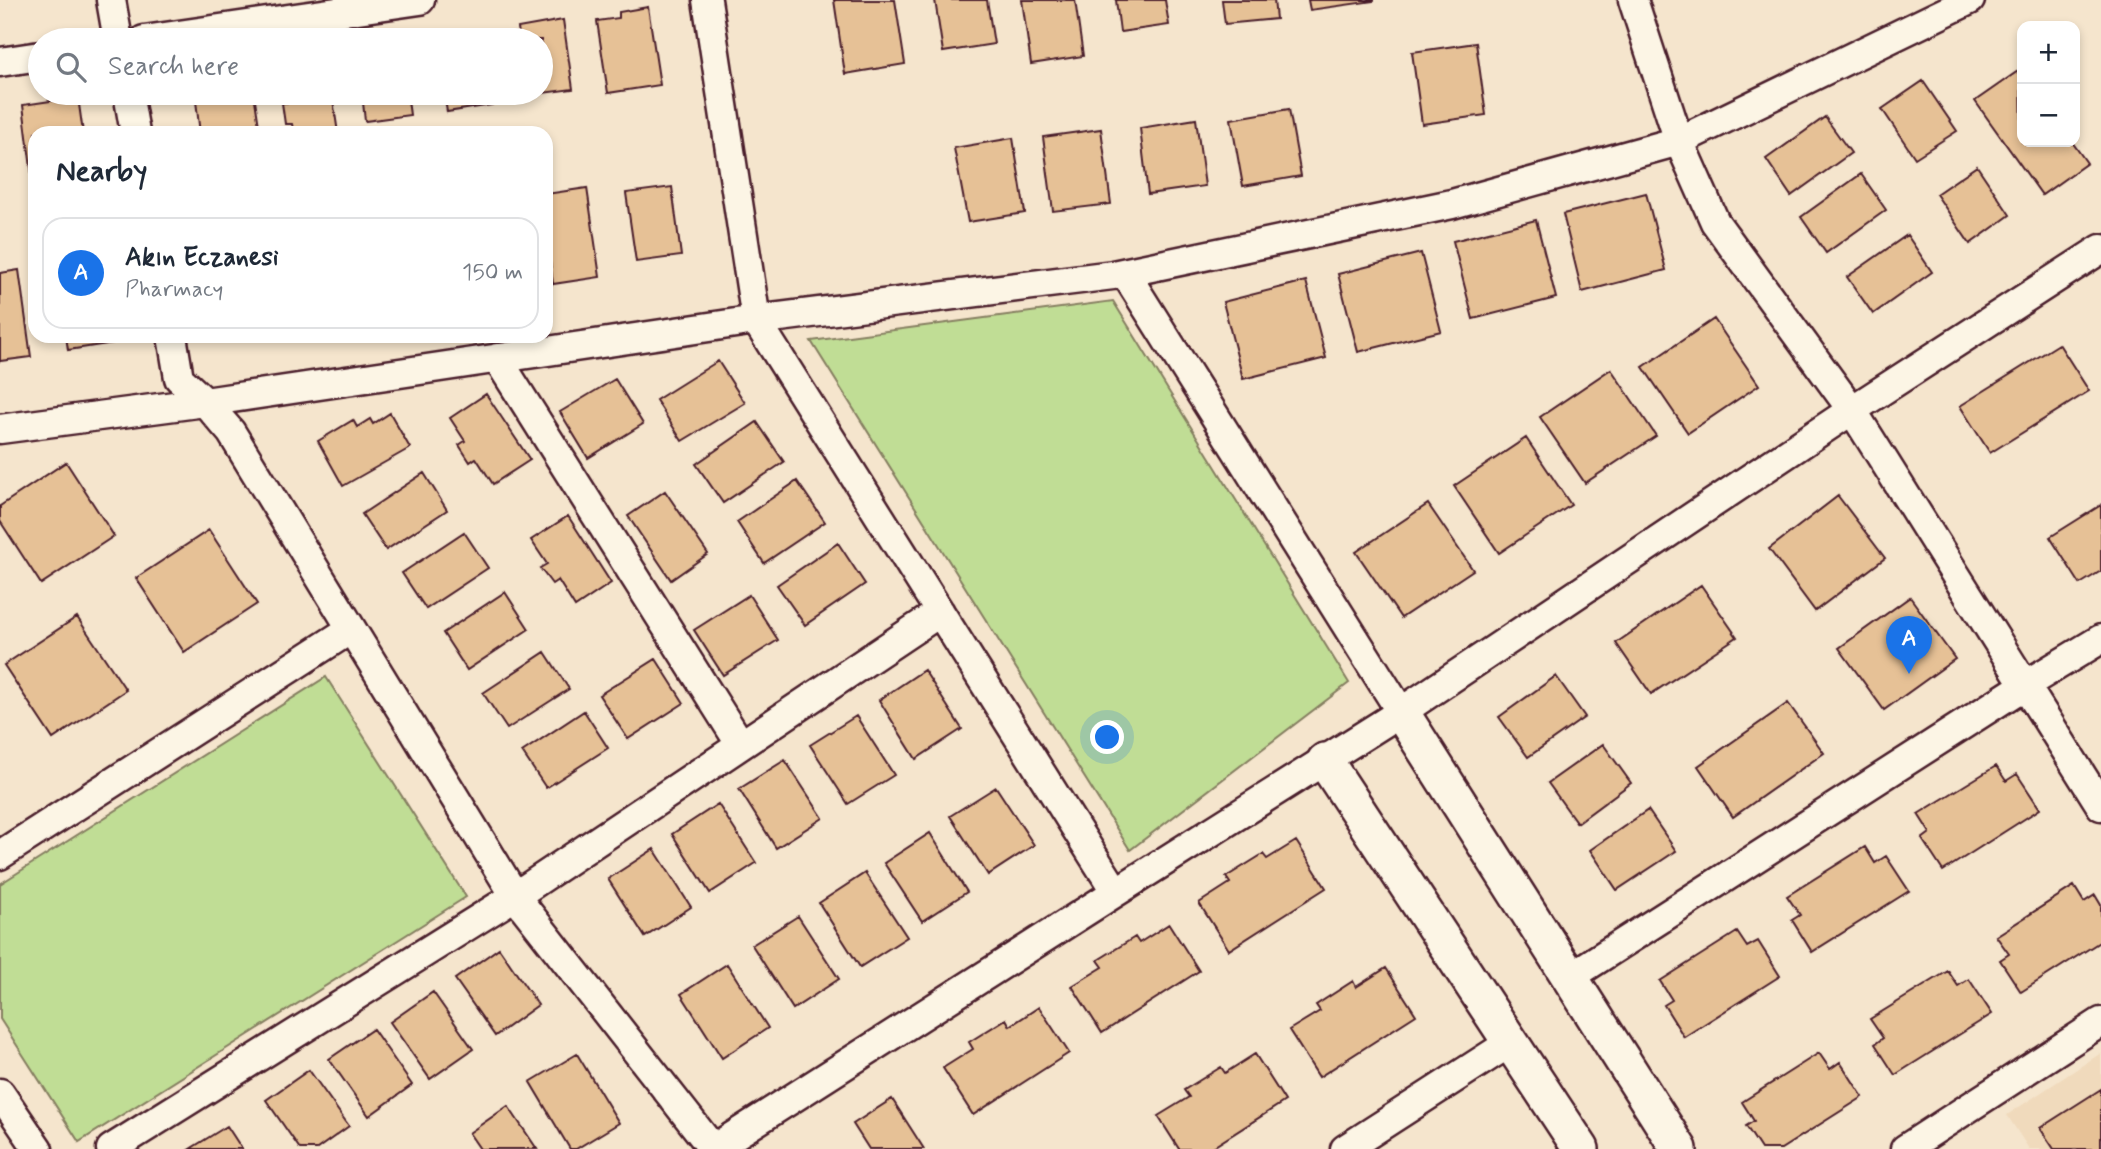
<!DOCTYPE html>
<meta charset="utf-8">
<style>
:root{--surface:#fff;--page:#f6f6f7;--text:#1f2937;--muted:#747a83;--line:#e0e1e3;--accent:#1a73e8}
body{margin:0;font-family:Mynerve,sans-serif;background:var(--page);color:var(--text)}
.controls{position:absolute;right:21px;top:21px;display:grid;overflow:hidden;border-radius:14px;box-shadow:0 4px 10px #0003}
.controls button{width:63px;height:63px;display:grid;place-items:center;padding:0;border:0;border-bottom:2px solid var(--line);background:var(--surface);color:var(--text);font:35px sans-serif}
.you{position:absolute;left:1108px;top:738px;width:24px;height:24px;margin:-18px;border:5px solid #fff;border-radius:50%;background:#1a73e8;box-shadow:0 0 0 10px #1a73e833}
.badge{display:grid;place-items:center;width:46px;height:46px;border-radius:50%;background:var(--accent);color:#fff;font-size:23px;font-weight:700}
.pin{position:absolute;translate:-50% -58px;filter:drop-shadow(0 2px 4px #0008)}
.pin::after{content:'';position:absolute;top:37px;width:24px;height:21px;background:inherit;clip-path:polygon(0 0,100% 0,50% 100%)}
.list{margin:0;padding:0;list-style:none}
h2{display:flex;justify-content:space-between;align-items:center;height:91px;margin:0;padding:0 28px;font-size:30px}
h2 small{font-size:23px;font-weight:400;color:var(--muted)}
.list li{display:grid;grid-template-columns:46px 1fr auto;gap:21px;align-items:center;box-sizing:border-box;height:112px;margin:0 14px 14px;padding:0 14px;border:2px solid var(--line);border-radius:21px}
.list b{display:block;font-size:26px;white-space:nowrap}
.list p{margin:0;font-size:23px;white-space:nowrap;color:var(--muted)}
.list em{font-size:23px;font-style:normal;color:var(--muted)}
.icon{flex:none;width:38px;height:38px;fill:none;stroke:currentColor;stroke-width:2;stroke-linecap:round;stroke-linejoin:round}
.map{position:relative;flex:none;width:2101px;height:1149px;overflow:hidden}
.search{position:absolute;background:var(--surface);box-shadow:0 4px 10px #0003;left:28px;top:28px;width:525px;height:77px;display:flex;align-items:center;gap:18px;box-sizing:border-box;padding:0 24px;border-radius:38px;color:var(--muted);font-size:26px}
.panel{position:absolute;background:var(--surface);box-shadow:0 4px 10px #0003;left:28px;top:126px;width:525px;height:217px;border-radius:21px}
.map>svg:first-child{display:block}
.built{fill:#f0dabc}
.green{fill:#c0dd95;stroke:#857e60;stroke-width:2}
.building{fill:#e6c196;stroke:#4a1f2b;stroke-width:2}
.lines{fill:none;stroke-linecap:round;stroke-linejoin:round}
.minor-casing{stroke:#4a1f2b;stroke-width:33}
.tertiary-casing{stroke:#4a1f2b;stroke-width:40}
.minor{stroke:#fcf5e5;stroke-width:28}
.tertiary{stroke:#fcf5e5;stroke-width:35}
</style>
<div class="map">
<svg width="2101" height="1149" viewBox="0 0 2101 1149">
<rect width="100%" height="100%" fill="#f5e5cd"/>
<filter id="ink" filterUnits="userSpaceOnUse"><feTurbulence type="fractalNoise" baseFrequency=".0143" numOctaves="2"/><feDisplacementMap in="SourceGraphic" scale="14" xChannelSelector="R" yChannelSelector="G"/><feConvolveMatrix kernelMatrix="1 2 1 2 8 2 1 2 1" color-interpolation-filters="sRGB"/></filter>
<g filter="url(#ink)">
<path class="built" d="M2101,1053V1149H2029L2007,1115Z"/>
<path class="green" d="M1113,301L1349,683L1130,850L811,341Z
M326,677L466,897L79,1142L0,1019V884Z"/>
<path class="building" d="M834,0H895L905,64L845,74Z
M935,0H987L994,44L943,52Z
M1022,0H1075L1083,56L1031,64Z
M1116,0H1165L1169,25L1120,32Z
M1222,0H1274L1276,19L1225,24Z
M1308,0H1374V1L1310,10Z
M648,7L660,85L608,93L597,21L619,18V12Z
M563,20L573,89L528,95L527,93H541V40H520L518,28Z
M1476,43L1486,115L1422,124L1412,52Z
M2021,69L2022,142H2072L2087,163L2042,195L1975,101Z
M1923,81L1957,131L1915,158L1882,109Z
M195,93H254L260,133H200Z
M291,93H332L338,133H294L292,124H285L282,103L292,102Z
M362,93H407L410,115L365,121Z
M444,93H490L492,105L447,112Z
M78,97L83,133H35V175L32,176L23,105Z
M1289,109L1301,176L1243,186L1231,119Z
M1825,117L1851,153L1791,196L1766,159Z
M1196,119L1205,186L1148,194L1140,128Z
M1101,129L1111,204L1053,211L1043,137Z
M1013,138L1025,213L968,222L954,148Z
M1977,166L2010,215L1970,244L1936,194Z
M1861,174L1886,210L1826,253L1801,217Z
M672,187L681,256L636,262L626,193Z
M587,188L600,277L553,284L546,232V194Z
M1646,193L1666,270L1582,292L1563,214Z
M1536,220L1556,298L1473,319L1453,241Z
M1907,235L1932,272L1873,314L1847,277Z
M1421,253L1441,331L1358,352L1338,274Z
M19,270L31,357L0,361V273Z
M1306,281L1326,358L1243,379L1223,302Z
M1714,319L1759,385L1688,433L1643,367Z
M66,336H113L114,343L68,350Z
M2059,344L2089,391L1990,453L1960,406Z
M718,361L745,403L682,441L656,400Z
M1611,369L1656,436L1585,483L1540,417Z
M615,379L643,424L588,458L560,412Z
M486,394L530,460L493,484L476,458L470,462L459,445L465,441L450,418Z
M390,413L410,448L343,486L318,441L353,420L357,427L370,419L373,424Z
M757,422L784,462L723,503L696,464Z
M1526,438L1571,505L1499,553L1454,486Z
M66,462L114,536L41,584L0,521V506Z
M424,473L447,510L386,550L362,514Z
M797,481L825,522L764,563L737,522Z
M665,491L708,554L671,580L628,516Z
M1838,496L1885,558L1815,611L1769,549Z
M1428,504L1473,570L1401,618L1356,552Z
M2101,505V571L2080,584L2050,537Z
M568,516L611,583L575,607L558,580L552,584L540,568L547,564L531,540Z
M209,530L257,604L184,652L136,578Z
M464,532L488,568L426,609L402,573Z
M838,543L865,584L805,625L777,585Z
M1701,585L1737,637L1651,694L1616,643Z
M505,592L529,629L467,670L443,633Z
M749,595L778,640L723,675L694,630Z
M1910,597L1955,659L1884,710L1839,648Z
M77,617L126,690L53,739L4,665Z
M545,652L569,689L507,729L483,693Z
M656,659L684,703L628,739L599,695Z
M924,670L962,729L916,759L879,700Z
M1556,676L1585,717L1528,757L1499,717Z
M1788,703L1824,753L1733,817L1698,766Z
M584,711L608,748L546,788L522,752Z
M856,716L894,775L848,804L810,745Z
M1603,744L1631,783L1577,823L1548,783Z
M785,760L823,818L776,848L739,789Z
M1996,766L2006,781L2017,774L2040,809L1943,871L1922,839L1930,833L1918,814Z
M996,787L1034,845L988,875L950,816Z
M718,804L756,863L710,893L672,834Z
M1648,810L1676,851L1617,890L1590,850Z
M930,833L967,892L922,921L884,863Z
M1296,841L1326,888L1229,950L1199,903L1230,883L1226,877L1263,854L1267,859Z
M1865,847L1875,863L1886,856L1909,891L1812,952L1792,920L1800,915L1787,896Z
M654,849L691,907L645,937L608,879Z
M865,873L907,937L860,967L819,903Z
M2074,886L2084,902L2095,895L2101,905V941L2021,992L2000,960L2009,954L1996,936Z
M798,916L839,979L793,1009L752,945Z
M1169,924L1199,971L1102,1033L1072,986L1103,967L1098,960L1135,937L1139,943Z
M1737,932L1747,947L1758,941L1780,976L1684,1037L1664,1005L1672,1000L1660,981Z
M499,948L538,1005L495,1036L455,979Z
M727,964L768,1028L722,1058L681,994Z
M1386,968L1416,1015L1319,1077L1289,1030L1320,1011L1316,1005L1353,981L1356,987Z
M1948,971L1958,986L1969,979L1992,1014L1895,1075L1875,1044L1883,1038L1870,1019Z
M433,992L473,1049L430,1079L390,1022Z
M1039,1007L1069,1053L973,1115L943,1068L973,1049L969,1042L1006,1019L1010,1026Z
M373,1029L412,1085L369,1116L329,1059Z
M1819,1053L1830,1069L1840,1062L1863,1097L1781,1149H1761L1746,1126L1754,1121L1742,1102Z
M577,1054L619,1123L576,1149H570L530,1082Z
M1255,1054L1285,1101L1210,1149H1179L1158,1116L1189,1097L1184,1090L1221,1067L1225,1073Z
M309,1070L349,1126L317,1149H300L266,1100Z
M2101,1089V1149H2054L2040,1128Z
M892,1099L924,1149H869L853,1124Z
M508,1106L537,1149H480L469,1133Z
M227,1126L242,1149H190Z"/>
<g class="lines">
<defs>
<path id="minor" d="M111,0L118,40
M707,0L756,320L1116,892
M1633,0L1679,141L1715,222L1852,410L2101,806
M144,40L420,0
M0,62L40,56
M128,93L135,133
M1125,273L1401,712
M172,336L179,378L205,402L231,432L515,896L713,1149
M497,358L741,745
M0,429L205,402L756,320L1113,275L1452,204L1679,141L1970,0
M0,855L351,629
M1570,977L2025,685L2101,639
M0,1093L38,1149
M111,1149L515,896L940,612
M713,1149L1116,892L1401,712L1852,410L2101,249
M1345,1149L1511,1042
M1905,1149L2101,1022"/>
<path id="tertiary" d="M1401,712L1679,1149
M1325,761L1581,1149"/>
</defs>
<use href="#minor" class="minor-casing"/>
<use href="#tertiary" class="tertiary-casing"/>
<use href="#minor" class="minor"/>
<use href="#tertiary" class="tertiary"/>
</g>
</g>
</svg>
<div class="controls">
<button>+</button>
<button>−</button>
</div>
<div class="you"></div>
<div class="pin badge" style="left:1909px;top:674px">A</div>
<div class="search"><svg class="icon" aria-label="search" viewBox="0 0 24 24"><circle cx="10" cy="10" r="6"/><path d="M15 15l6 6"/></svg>Search here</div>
<section class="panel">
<h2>Nearby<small></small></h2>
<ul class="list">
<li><span class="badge">A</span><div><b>Akın Eczanesi</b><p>Pharmacy</p></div><em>150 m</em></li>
</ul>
</section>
</div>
